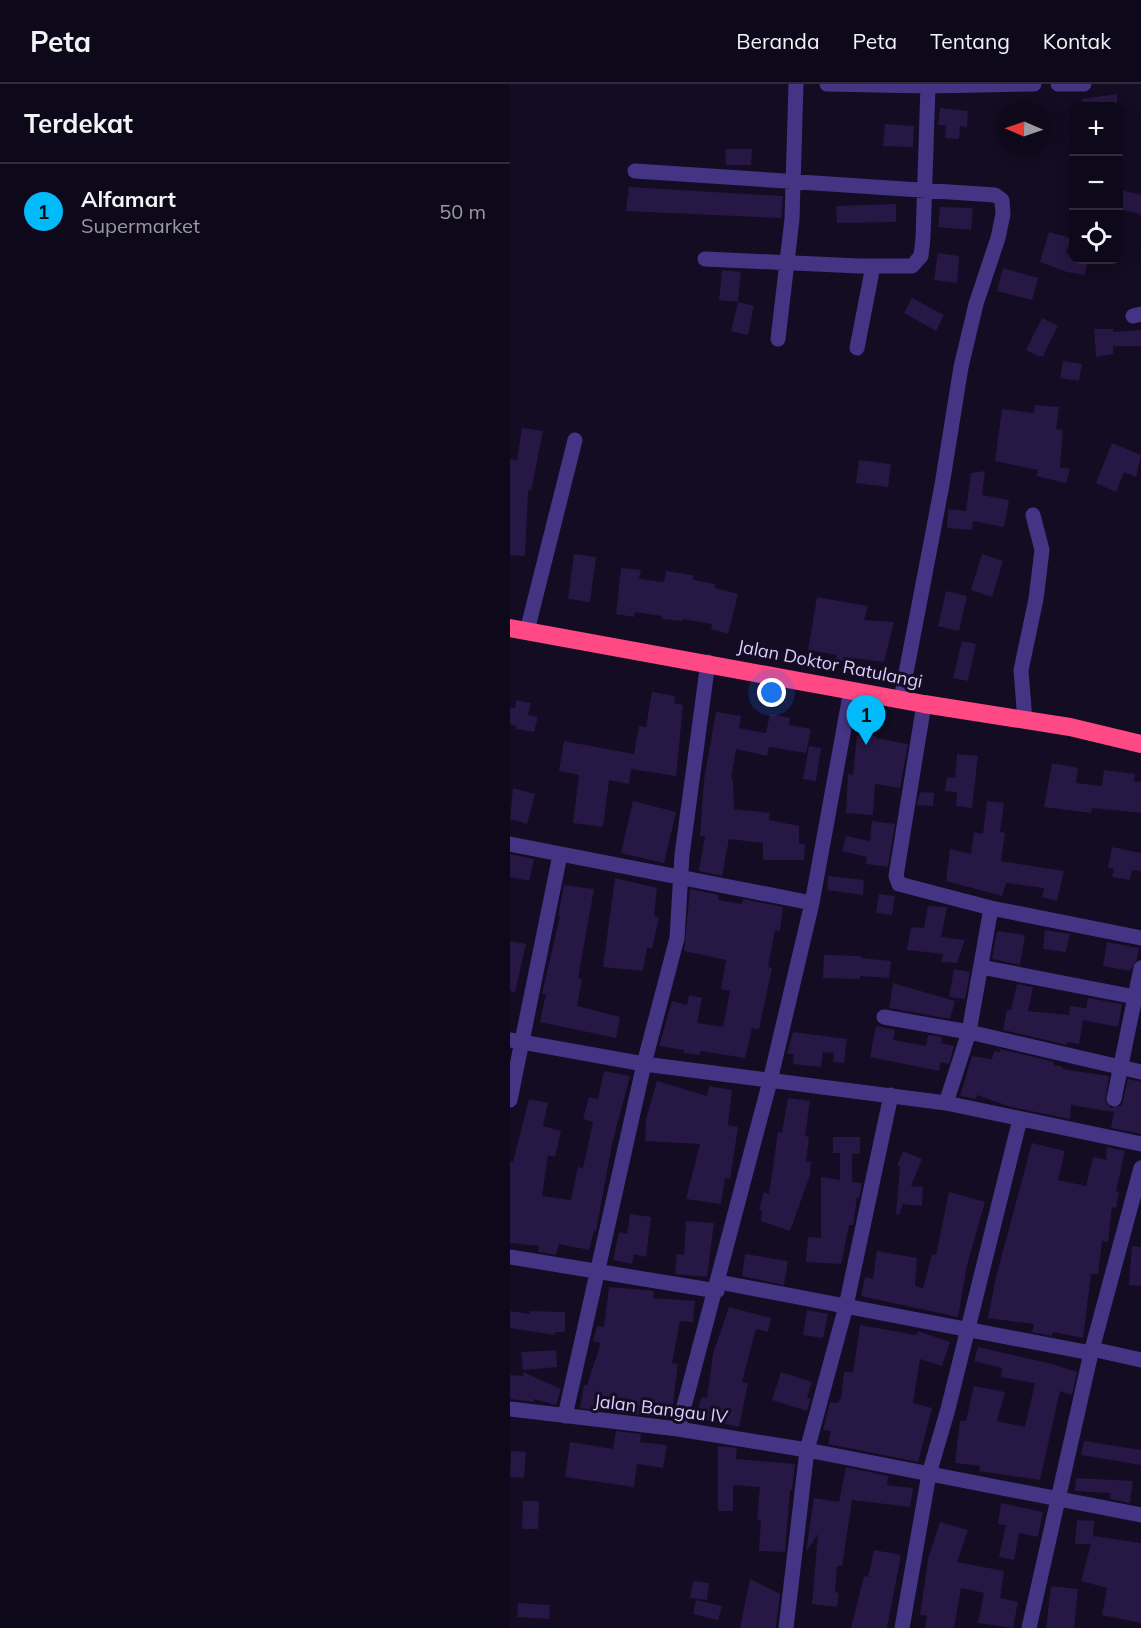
<!DOCTYPE html>
<html lang="id">
<meta charset="utf-8">
<style>
:root{--surface:#0e091a;--page:#1c1727;--text:#f1f3f6;--muted:#9b9aa2;--line:#2e2a39;--accent:#00baf9}
body{margin:0;font-family:Mulish,sans-serif;background:var(--page);color:var(--text)}
.controls{position:absolute;right:18px;top:18px;display:grid;overflow:hidden;border-radius:12px;box-shadow:0 3px 15px #0003}
.controls button{width:54px;height:54px;display:grid;place-items:center;padding:0;border:0;border-bottom:2px solid var(--line);background:var(--surface);color:var(--text);font:30px sans-serif}
.compass{position:absolute;left:487px;top:18px;width:54px;height:54px;border-radius:50%;background:var(--surface);box-shadow:0 3px 15px #0003;rotate:272deg}
.you{position:absolute;left:262px;top:609px;width:21px;height:21px;margin:-15px;border:4px solid #fff;border-radius:50%;background:#1a73e8;box-shadow:0 0 0 9px #1a73e833}
.badge{display:grid;place-items:center;width:39px;height:39px;border-radius:50%;background:var(--accent);color:#111;font-size:20px;font-weight:700}
.pin{position:absolute;translate:-50% -50px;filter:drop-shadow(0 2px 3px #0008)}
.pin::after{content:'';position:absolute;top:32px;width:21px;height:18px;background:inherit;clip-path:polygon(0 0,100% 0,50% 100%)}
.list{margin:0;padding:0;list-style:none}
h2{display:flex;justify-content:space-between;align-items:center;height:78px;margin:0;padding:0 24px;font-size:26px}
h2 small{font-size:20px;font-weight:400;color:var(--muted)}
.list li{display:grid;grid-template-columns:39px 1fr auto;gap:18px;align-items:center;box-sizing:border-box;height:96px;padding:0 24px;border-top:2px solid var(--line)}
.list b{display:block;font-size:22px;white-space:nowrap}
.list p{margin:0;font-size:20px;white-space:nowrap;color:var(--muted)}
.list em{font-size:20px;font-style:normal;color:var(--muted)}
.icon{flex:none;width:33px;height:33px;fill:none;stroke:currentColor;stroke-width:2;stroke-linecap:round;stroke-linejoin:round}
.map{position:relative;flex:none;width:631px;height:1544px;overflow:hidden}
header{display:flex;align-items:center;gap:36px;box-sizing:border-box;height:84px;padding:0 30px;background:var(--surface);border-bottom:2px solid var(--line)}
header strong{font-size:28px}
nav{display:flex;gap:33px;margin-inline-start:auto;font-size:21px}
main{display:flex}
aside{flex:1;background:var(--surface)}
.map>svg:first-child{display:block}
.building{fill:#271744}
.lines{fill:none;stroke-linecap:round;stroke-linejoin:round}
.street{stroke:#443584;stroke-width:15}
.highway{stroke:#ff4985;stroke-width:18}
.labels{text-anchor:middle;stroke-width:6;stroke-linejoin:round;paint-order:stroke}
.street-label{font-size:18px;fill:#dbceff;stroke:#130c22}
</style>
<header>
<strong>Peta</strong>
<nav><a>Beranda</a><a>Peta</a><a>Tentang</a><a>Kontak</a></nav>
</header>
<main>
<aside>
<h2>Terdekat<small></small></h2>
<ul class="list">
<li><span class="badge">1</span><div><b>Alfamart</b><p>Supermarket</p></div><em>50 m</em></li>
</ul>
</aside>
<div class="map">
<svg width="631" height="1544" viewBox="0 0 631 1544">
<rect width="100%" height="100%" fill="#130c22"/>
<path class="building" d="M607,10V22H572V15Z
M430,24L458,27L457,43L450,42L449,55L435,54L436,41H428Z
M375,40L404,42L403,63L373,62Z
M215,65H242L241,81H216Z
M119,103L273,112L272,127L271,134L116,127Z
M611,106L631,111V130L609,125Z
M386,120V138L327,139L326,122Z
M430,123L463,124L461,146L428,143Z
M539,148L561,154L556,169L564,171V176H579L574,191L557,188L530,178Z
M428,169L449,172L447,199L424,196Z
M493,184L528,194L522,216L487,207Z
M212,186L231,188L228,218L209,216Z
M402,214L434,231L426,247L394,229Z
M228,218L244,222L238,251L221,247Z
M532,234L548,242L533,272H528L516,266Z
M584,245H603V248L631,246V262H603V270L586,273Z
M553,277L572,280L569,297L550,294Z
M525,321L549,323L546,345L553,346L550,383L560,385L556,399L526,392L528,386L485,377L492,325L524,329Z
M12,344L33,347L21,407L18,406L15,472L0,471V375L7,376Z
M602,359L631,371L626,393L614,388L606,408L586,399Z
M349,376L381,380L378,403L346,399Z
M475,387L472,411L499,416L494,443L463,437L462,446L437,444L438,425L456,427L461,389Z
M64,470L86,473L80,518L58,515Z
M472,470L493,477L482,513L461,506Z
M111,484L131,486L129,495L154,498L156,487L183,491V496L205,500V504L228,510L218,550L201,545L202,540L173,535V537L152,535V532L125,528L124,533L106,530Z
M436,507L457,512L449,547L428,542Z
M307,513L358,522L354,536L384,538L374,578L343,574L341,580L326,575L327,571L298,566Z
M452,557L466,560L458,597L443,594Z
M142,608L165,612L164,619L173,621L166,692L121,685L119,700L99,696L93,743L63,739L69,691L49,687L54,657L124,670L129,642L136,643Z
M6,616L21,619L18,631L28,633L24,648L6,645V642L0,640V623L5,624Z
M206,628L231,632L229,644L256,649L260,630L280,634L279,641L301,645L296,669L259,663L257,672L226,665L221,695H223L224,725L260,729L259,736L289,742V760H295L294,776H253V759L219,755L212,792L189,787L195,752H190L194,696Z
M347,651L366,652V654L398,660L390,704L365,700L363,731L336,729L338,690L343,691Z
M299,662L311,664L306,697L293,695Z
M447,670L468,672L462,724L446,722L447,708L435,707L437,693L445,694Z
M542,679L568,684L566,699L592,702L594,686L625,690L624,697L631,698V729L582,724L581,729L534,723Z
M3,704L25,710L17,740L0,735Z
M410,708L424,709L423,722L407,721Z
M123,717L166,728L154,779L111,769Z
M477,717L494,719L490,748L495,749L491,777L554,787L547,817L532,813L534,804L496,799L492,812L436,797L440,765L461,770L464,748L473,750Z
M362,737L385,740L378,783L356,780L357,773L332,767L336,752L360,757Z
M602,763L631,769V787L622,786L620,796L602,793L604,785L598,784Z
M0,770L24,775L19,797L0,793Z
M318,792L354,796L353,811L317,806Z
M105,794L147,804L144,832L149,833L142,865L137,864L133,887L93,883Z
M54,801L84,805L68,894L72,895L67,922L110,933L106,954L30,938L36,910H32L50,832H48Z
M180,805L209,811L208,816L232,820L233,815L273,823L270,847L265,846L258,883L262,884L249,945L242,944L235,974L190,967V971L174,969V966L149,962L162,917L177,921L179,911L192,914L187,939L213,943L220,907L211,905L216,876L174,867Z
M369,810L385,812L382,831L366,829Z
M418,822L437,823L431,853L455,856L447,879L431,878L433,870L397,866L401,843L414,844Z
M535,846L560,850L556,868L533,865Z
M487,847L515,851L510,881L482,875Z
M0,857L16,860L5,908L0,907Z
M597,858L629,864L627,875L620,887L593,882Z
M314,871L351,872V874L381,877L379,894L350,892V895L313,894Z
M444,885L460,888L455,915L439,913Z
M383,899L445,917L440,935L379,924Z
M507,900L523,903L518,927L559,931L560,922L576,924L578,914L612,920L608,943L573,936L569,960L558,958L557,961L493,946L497,926H501Z
M366,942L385,946L383,956L416,962L418,951L432,953L431,959L444,962L439,980L431,978L429,987L360,973Z
M283,948L337,955L334,979L323,978L324,969L313,968L311,983L283,980L284,970H277Z
M490,965L544,978V981L553,983L552,985L599,992L595,1017L601,1024L612,1021L618,995L631,998V1050L601,1044L604,1028L561,1021L560,1035L501,1023L467,1011L466,1015L450,1012L462,972L482,975L484,967L490,968Z
M94,987L120,992L102,1060L86,1147H84L79,1166L49,1160L46,1171L28,1168L29,1162L0,1159V1077L3,1078L19,1015L38,1019L33,1042L51,1047L45,1073L38,1071L32,1112L61,1116L68,1083L73,1084L83,1038L73,1035L79,1013L88,1015Z
M147,997L197,1012L199,1002L222,1006L218,1041L228,1043L220,1095L215,1094L211,1120L176,1115L190,1060L135,1057L136,1035Z
M278,1014L300,1017L295,1052L299,1053L296,1077L301,1078L300,1091L280,1147L251,1137L252,1127L249,1126L254,1108L259,1110L268,1048L272,1049Z
M323,1053H350V1070H342V1098L352,1099L349,1114L347,1113L343,1141H339L331,1180L296,1178L298,1153L311,1154V1093L330,1096V1069H323Z
M522,1059L555,1067L548,1096L576,1102L583,1073L598,1076L596,1074L597,1063L615,1067L606,1107L609,1108L606,1124L602,1123L598,1158L592,1157L588,1190H581L573,1254L543,1248L542,1252L522,1248L524,1240L478,1234L486,1193Z
M393,1067L412,1075L401,1102L413,1103L412,1122L393,1120L389,1131L386,1130L390,1083L387,1081Z
M439,1108L475,1118L457,1181L448,1233L351,1212L355,1193L363,1195L367,1167L407,1174L405,1202L413,1204L422,1170L426,1171Z
M120,1130L141,1133L136,1173L124,1170L122,1180L103,1176L109,1148L117,1150Z
M176,1137L204,1139L197,1193L165,1190L167,1170L174,1171Z
M622,1162L631,1163V1202L619,1201Z
M235,1170L278,1177L274,1201L232,1192Z
M99,1203L144,1207L143,1214L185,1217L183,1238L170,1237L162,1279L168,1280L161,1334L70,1324L74,1301H77L91,1259L83,1257L87,1242L94,1243Z
M219,1223L261,1234L258,1248L246,1245L232,1298L238,1299L229,1343L187,1334L191,1313L197,1314L203,1270Z
M297,1226L318,1230L313,1254L293,1251Z
M0,1227L20,1230V1227L55,1228V1248H45V1251L0,1244Z
M350,1241L406,1251L408,1247L440,1258L432,1282L410,1275L403,1319L422,1324L408,1378L318,1360L321,1347L313,1346L320,1318L328,1319L331,1314L334,1288H343Z
M468,1263L542,1280L567,1288L562,1311L550,1307L530,1396L469,1387L470,1382L445,1379L450,1337H456L464,1302L495,1308L487,1337L515,1343L525,1299L491,1293L492,1284L464,1277Z
M46,1266L47,1283L13,1286L11,1268Z
M13,1288L51,1305L46,1321L24,1315V1318L0,1315V1291L14,1292Z
M271,1288L302,1298L297,1314L301,1315L297,1327L262,1316Z
M106,1347L131,1350L130,1358L157,1361L153,1384L127,1380L124,1403L55,1393L60,1358L103,1365Z
M574,1357L631,1366V1381L571,1371Z
M208,1362L227,1364L226,1375L285,1380L282,1406H280L275,1468L249,1467L251,1436H247L250,1403L223,1401V1427H208Z
M1,1367L16,1368L14,1394L0,1393Z
M336,1383L378,1392L377,1401L403,1404L400,1423L342,1416L332,1482H327L325,1508L329,1509L327,1523L302,1520L308,1450L296,1468L304,1414L329,1418Z
M566,1394L623,1397L620,1419L600,1415V1409L565,1407Z
M13,1417H29L28,1445H12Z
M491,1419L533,1428L528,1453L509,1449L504,1476L489,1473L496,1441L488,1440Z
M567,1436L584,1437L583,1455L584,1452L631,1459V1539L592,1531L597,1504L571,1497L581,1460H565Z
M430,1438L458,1446L447,1478L494,1487L490,1514L508,1518L503,1544L468,1539L474,1509L451,1504L444,1544H415L417,1532L410,1531L418,1475Z
M364,1466L391,1471L377,1544H341L354,1492L358,1493Z
M240,1495L270,1510L266,1544H230Z
M183,1497L199,1499L197,1516L180,1514Z
M541,1502L568,1505L564,1544H536Z
M186,1516L212,1522L208,1536L183,1530Z
M8,1519L40,1521L39,1535L7,1533Z"/>
<g class="lines">
<path class="street" d="M317,0L418,2L524,0
M548,0H574
M125,87L485,111L492,116L493,130L488,154L466,220L451,283L432,401L391,615
M195,175L349,182H402L411,172L413,154L418,2
M623,232L631,230
M268,255L282,135L286,0
M347,264L363,182
M17,547L65,356
M414,620L386,792L389,800L481,824L631,854
M515,637L511,586L526,515L532,466L523,431
M0,760L302,819
M471,883L625,913
M374,933L459,948L631,988
M0,956L134,980L436,1019L631,1060
M604,1015L631,884
M0,1016L50,771
M436,1019L459,948L481,824
M0,1173L207,1207
M209,1198L581,1269
M582,1265L631,1276
M0,1325L168,1345L297,1366L631,1431
M55,1332L134,980L167,854L172,771L198,578
M168,1345L260,997L302,819L341,606
M276,1544L297,1366L336,1222L381,1011
M392,1544L419,1390L438,1325L510,1035
M519,1544L581,1269L631,1084"/>
<path class="highway" d="M0,544L414,620L560,643L631,660"/>
</g>
<g class="labels">
<g class="street-label">
<text transform="translate(320 580) rotate(11)" y="6">Jalan Doktor Ratulangi</text>
<text transform="translate(151 1325) rotate(7)" y="6">Jalan Bangau IV</text>
</g>
</g>
</svg>
<div class="controls">
<button>+</button>
<button>−</button>
<button><svg class="icon" aria-label="locate" viewBox="0 0 24 24"><circle cx="12" cy="12" r="6"/><path d="M12 2v4M12 18v4M2 12h4M18 12h4"/></svg></button>
</div>
<svg class="compass" viewBox="-18 -18 36 36"><path d="M0-13l5 13h-10z" fill="#e53935"/><path d="M0 13l5-13h-10z" fill="#9b9aa2"/></svg>
<div class="you"></div>
<div class="pin badge" style="left:356px;top:661px">1</div>
</div>
</main>
